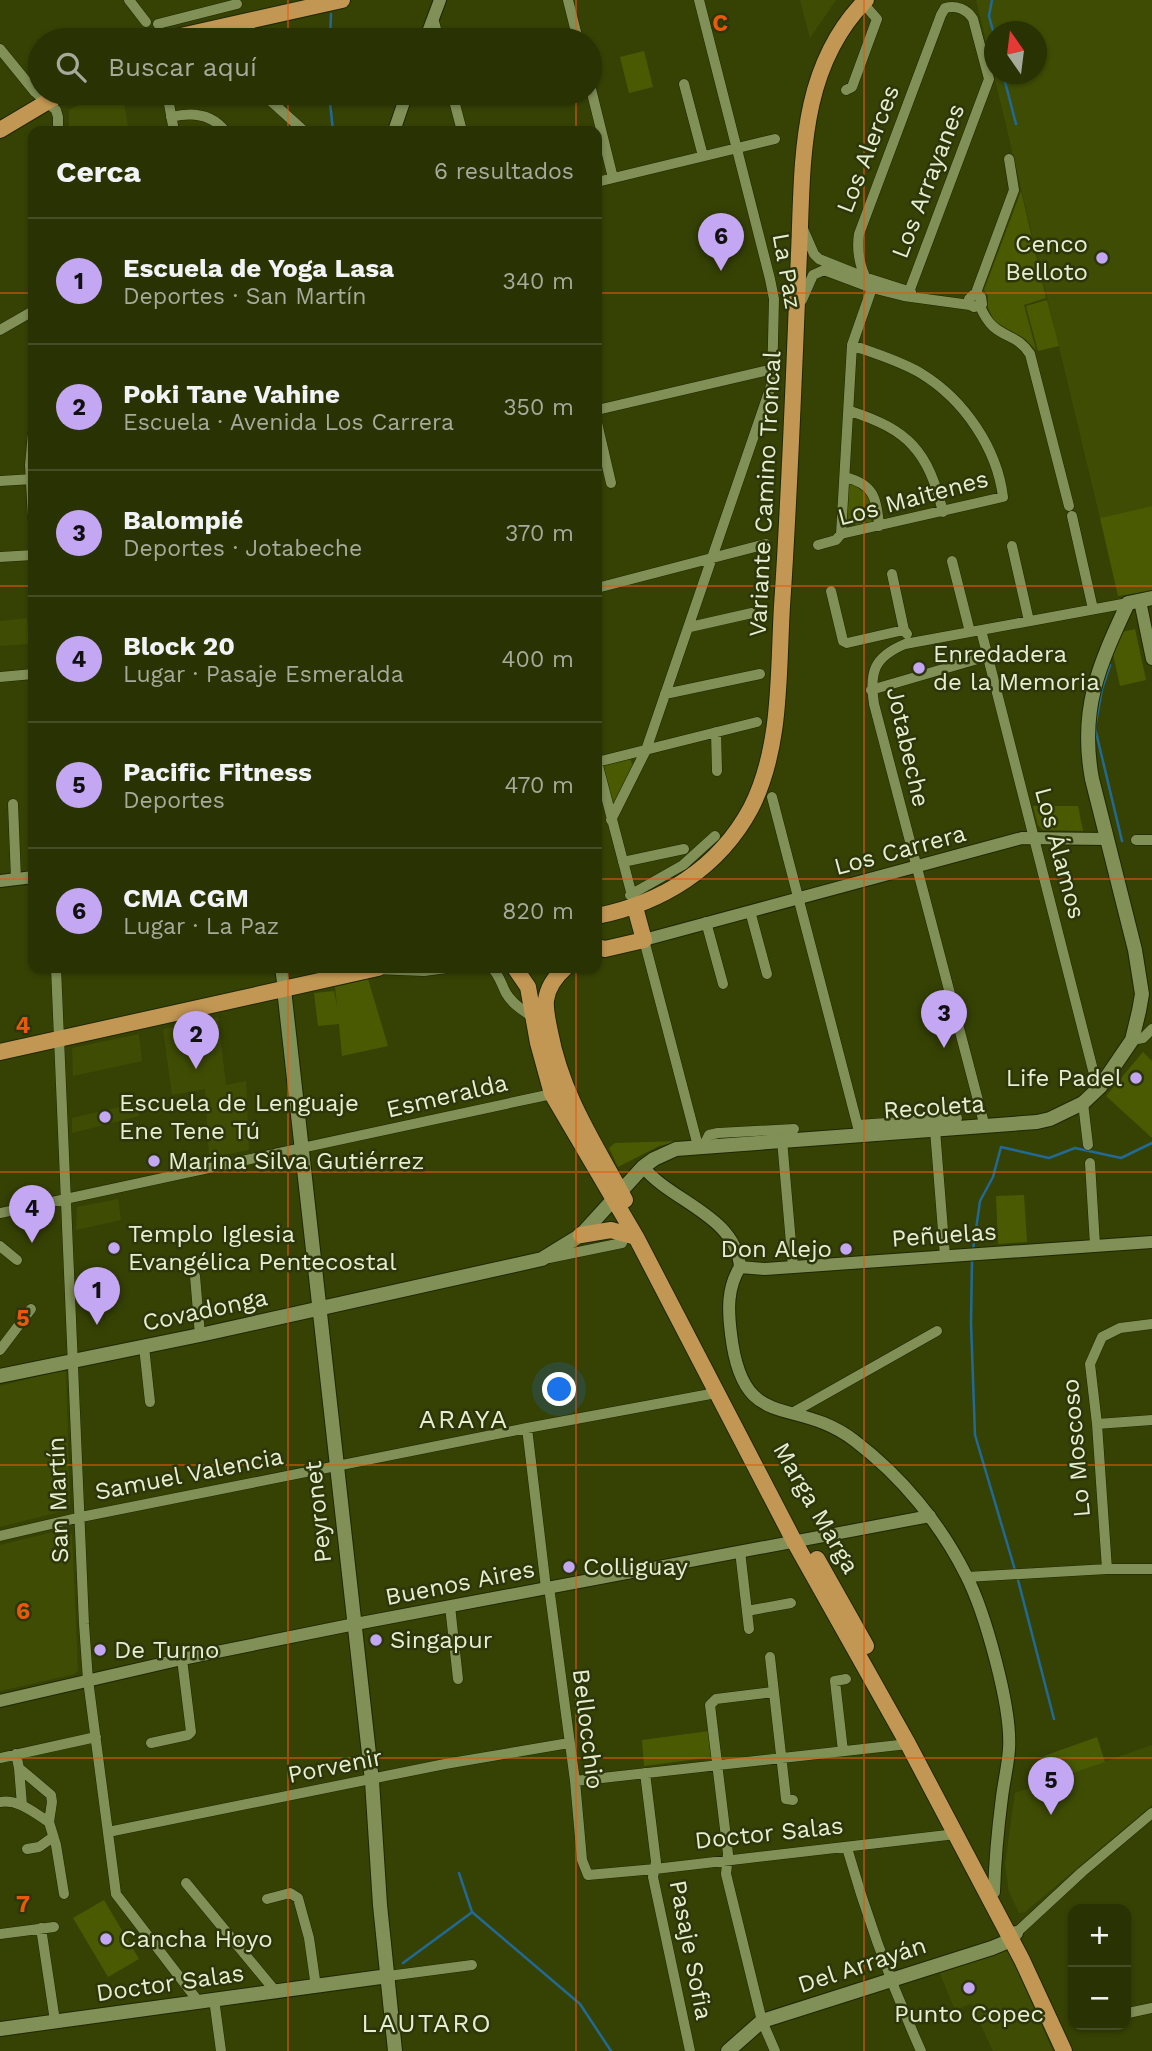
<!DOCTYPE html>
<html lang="es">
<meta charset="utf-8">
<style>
:root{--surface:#283203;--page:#343e12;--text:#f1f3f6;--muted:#a5aa9a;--line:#444d25;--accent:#c3a7f2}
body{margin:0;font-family:"Work Sans",sans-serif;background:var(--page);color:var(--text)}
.controls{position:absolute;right:21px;bottom:21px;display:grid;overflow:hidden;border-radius:14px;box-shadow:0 2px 5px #0004}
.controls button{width:63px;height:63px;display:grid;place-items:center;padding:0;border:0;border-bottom:2px solid var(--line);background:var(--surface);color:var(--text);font:35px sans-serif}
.compass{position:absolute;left:984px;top:21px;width:63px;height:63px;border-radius:50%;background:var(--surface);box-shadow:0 2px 5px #0004;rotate:346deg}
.you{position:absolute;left:560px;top:1390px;width:24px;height:24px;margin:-18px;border:5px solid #fff;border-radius:50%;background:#1a73e8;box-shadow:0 0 0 10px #1a73e833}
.badge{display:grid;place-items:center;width:46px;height:46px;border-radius:50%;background:var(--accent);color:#111;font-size:23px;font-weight:700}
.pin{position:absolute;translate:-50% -58px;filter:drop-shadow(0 2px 4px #0008)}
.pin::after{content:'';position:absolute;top:37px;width:24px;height:21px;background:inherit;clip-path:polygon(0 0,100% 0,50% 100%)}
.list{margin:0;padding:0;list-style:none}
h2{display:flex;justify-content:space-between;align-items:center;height:91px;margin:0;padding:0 28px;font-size:30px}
h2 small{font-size:23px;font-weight:400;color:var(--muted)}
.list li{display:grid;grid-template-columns:46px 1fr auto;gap:21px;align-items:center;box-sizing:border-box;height:126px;padding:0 28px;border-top:2px solid var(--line)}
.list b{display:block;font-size:26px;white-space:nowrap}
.list p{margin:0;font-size:23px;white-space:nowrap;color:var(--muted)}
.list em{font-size:23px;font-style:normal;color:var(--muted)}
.icon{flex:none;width:38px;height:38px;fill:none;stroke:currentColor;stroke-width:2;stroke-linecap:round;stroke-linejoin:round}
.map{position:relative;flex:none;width:1152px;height:2051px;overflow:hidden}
.search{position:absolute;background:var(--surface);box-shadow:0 2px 5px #0004;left:28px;top:28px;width:574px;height:77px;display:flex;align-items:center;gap:18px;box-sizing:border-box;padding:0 24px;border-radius:38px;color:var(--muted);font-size:26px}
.panel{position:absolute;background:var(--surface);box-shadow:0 2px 5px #0004;left:28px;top:126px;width:574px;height:847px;border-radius:14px}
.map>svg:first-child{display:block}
.built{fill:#3f4d04;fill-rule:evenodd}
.green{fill:#4a5a03}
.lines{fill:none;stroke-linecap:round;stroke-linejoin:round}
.stream{stroke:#226995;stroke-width:2.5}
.minor-casing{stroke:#1e2700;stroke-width:11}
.tertiary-casing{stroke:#1e2700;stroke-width:14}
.secondary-casing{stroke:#1e2700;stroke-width:16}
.primary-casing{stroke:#1e2700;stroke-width:18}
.minor{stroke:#819057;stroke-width:10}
.tertiary{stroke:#819057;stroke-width:12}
.secondary{stroke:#819057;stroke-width:14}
.primary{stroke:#c29753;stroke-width:16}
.grid{fill:none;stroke:#e8590c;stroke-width:2;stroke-opacity:0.55}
.poi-dot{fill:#c3a7f2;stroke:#2d360a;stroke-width:2.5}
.labels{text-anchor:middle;stroke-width:5;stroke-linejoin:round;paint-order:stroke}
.street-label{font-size:24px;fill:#e5eed0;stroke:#2d360a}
.poi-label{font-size:24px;fill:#e5eed0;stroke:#2d360a;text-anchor:start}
.neighbourhood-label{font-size:26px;letter-spacing:2px;fill:#e5eed0;stroke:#2d360a}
.grid-label{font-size:23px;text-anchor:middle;font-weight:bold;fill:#e8590c;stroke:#2d360a;stroke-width:5;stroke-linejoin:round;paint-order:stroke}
</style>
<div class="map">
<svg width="1152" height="2051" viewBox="0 0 1152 2051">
<rect width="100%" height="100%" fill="#364204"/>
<path class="built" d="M800,0H836L810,38Z
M976,0H1152V506L1100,518ZM995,32H1036V74H995Z
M101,93H122L129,131H69V110Z
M27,618L29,644L0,646V621Z
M218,1017L226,1085L246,1081L249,1150L209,1158L205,1089L172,1095L163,1029Z
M139,1034L142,1061L73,1076L72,1048Z
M137,1103L139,1116L72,1133V1118Z
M118,1199L121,1220L76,1230L77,1207Z
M64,1370L66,1373L70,1504L63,1511L0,1527V1386Z
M66,1529L72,1535L78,1670L75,1674L0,1691V1545Z
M1152,1745V1805L1025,1912L1019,1913L1009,1892L1005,1864L1015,1793Z
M1008,1949L1053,2051H993L971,2004L955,2010L939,1972Z"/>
<path class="green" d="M644,51L653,87L629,93L620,57Z
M1021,191L1046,298L1024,305L1036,350L1025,339L994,321L988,308V296L984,290Z
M1047,300L1059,346L1038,351L1026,306Z
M851,484C868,491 873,502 872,520L866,526L844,525L847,485Z
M1152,506V591L1118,596L1100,518Z
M1135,629L1146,680L1120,686L1113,654L1122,632Z
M630,759L633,766L616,802H612L603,766Z
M1033,806H1078L1083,831L1043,830L1038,825Z
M368,979L388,1046L342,1056L339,1024L318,1026L314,993L334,991L337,1006L335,987Z
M1143,1052L1152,1061V1138L1106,1096Z
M681,1141L659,1146L618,1167L609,1148L615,1143Z
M1024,1195L1027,1242L998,1244L996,1196Z
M709,1731L713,1757L644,1766L642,1740Z
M1097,1737L1105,1762L1052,1780L1044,1756Z
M104,1900L139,1959L108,1977L73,1918Z"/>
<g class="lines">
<path class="stream" d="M992,0L989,16L995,38
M330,40L331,14
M1003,74L1016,124
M329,93L333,131
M1110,665L1102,689L1095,728L1122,841
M973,1250L980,1201L993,1177L1001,1147L1049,1158L1075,1148L1121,1158L1152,1143
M972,1260L971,1323L975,1435L1015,1570
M1017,1576L1054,1719
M459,1873L472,1912L580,2004L611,2051
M403,1963L471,1913"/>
<defs>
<path id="minor" d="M129,0L146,22
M568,0L578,40
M433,18L439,40
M158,24L237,4
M0,49L35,92L56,110L58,117V131
M684,84L703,156
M590,85L613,178
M846,90L852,87L877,19L863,3
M167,93L174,131
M262,93L304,131
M452,93L462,131
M171,117C191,112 211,113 225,131
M597,182L775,139
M803,229L814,254L819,259L864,277L911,292
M978,295L977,290L1014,190L1009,159
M802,300L813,275L824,270L872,288L904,296L970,305L974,307L982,304L981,297L973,295L969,299L970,305
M980,306C994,341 1015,330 1030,354L1069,506
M0,330L33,311
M597,410L773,369
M850,411C909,430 928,451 943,512
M597,423L611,483
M33,433L30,465L33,518
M845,477C874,484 877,499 879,526
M0,481L33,479
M1072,516L1093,609
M841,534L852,345L872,288C861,274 856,252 859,234L941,15L945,8C956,5 967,9 973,19L989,79L909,292L904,296
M818,545L836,540L841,534L1003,497C997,448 964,400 922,374C901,361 875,354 852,345
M1012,546L1029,621
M0,557L33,555
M952,561L970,632
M892,574L904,630L907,634
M597,588L766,544
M831,591L843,641L847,643L904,630
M690,627L752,613
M981,630L1094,1074L1100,1087
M0,677L33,674
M871,690L988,656
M665,694L760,674
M716,732L717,771
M597,762L757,722
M597,762L635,907
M772,797L860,1135
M13,804L16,879
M611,820L646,750L772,383L774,299L770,279L699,0
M1136,840H1152
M623,862L684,849
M630,895L683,865L715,836
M750,911L767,974
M706,922L723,984
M644,940L698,1146
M56,968L84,1624L88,1680L116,1894L198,2001
M492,968C500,976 501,984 506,993C512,1004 523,1010 532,1017
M374,969L424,971L447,968
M1132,1040L1143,1038L1152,1029
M1083,1103L1088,1145
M858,1125L957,1118
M985,1127L874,704C869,672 874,657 905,644L1128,603
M935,1130L945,1256
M782,1140L793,1266
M704,1145L709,1135L718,1133L794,1129
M1090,1163L1095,1245
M0,1213L552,1094L556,1097
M0,1246L17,1260
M549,1258L622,1243
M195,1276L200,1335
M144,1347L150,1402
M0,1350L31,1309
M792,1413L937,1331
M1097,1424L1152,1420
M527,1428L546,1588
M0,1536L81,1517L527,1428L716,1393
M740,1551L749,1629
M1107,1569L1097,1424L1090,1364L1102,1337L1120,1328L1152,1324
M967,1577L1107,1569H1152
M549,1587L575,1781L582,1860L588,1875L655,1869L956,1834
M450,1606L458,1679
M747,1611L791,1603
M770,1657L786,1799L793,1800
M773,1692L716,1699L710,1705L728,1854L726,1874L762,2021L775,2051
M151,1743L188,1735L191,1732L182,1659
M843,1751L835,1681L846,1679
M16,1754L19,1768L51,1795L52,1802L49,1822
M0,1758L96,1737
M19,1768L22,1805
M645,1773L656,1862L653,1877L690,2051
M575,1781L908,1744
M0,1802C19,1799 33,1812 49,1822L56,1845L64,1894
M108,1832L445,1764L569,1743
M847,1848C867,1918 891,1984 921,2051
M27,1849L39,1847L53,1837
M186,1883L276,1992
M267,1899L290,1893L298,1898L309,1938L316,1987
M41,1928L55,2021
M1016,1933L1082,1872L1152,1813
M0,1934L54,1927
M388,1976L472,1965
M214,1999L221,2051
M1128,2013L1152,2008"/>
<path id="tertiary" d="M425,40L440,0
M394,131L407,93
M1140,601L1152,659
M0,881L33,877
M644,940L1022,838L1107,839
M281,968L284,989
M643,1167C672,1202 736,1216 740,1267C727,1288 728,1310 731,1334C743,1436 794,1394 855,1441C901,1476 940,1523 966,1575C985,1612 1012,1708 1009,1749C1008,1765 1004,1781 1002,1797C998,1828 995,1860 994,1892
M740,1267L765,1269L1152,1242
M0,1701L182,1659L345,1626L930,1516"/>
<path id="secondary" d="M284,989L372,1781L380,1905L395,2051
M0,1376L200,1335L542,1259L581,1235L643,1167L654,1159L676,1149L1037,1122L1050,1119L1083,1103L1100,1087L1132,1040L1139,1011L1142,994L1135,950L1092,779C1079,709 1099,665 1128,603L1152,598
M0,2029L388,1976
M728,2051L762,2021L992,1948L1004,1943L1016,1933"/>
<path id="primary" d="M163,40L342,0
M0,130L62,93
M597,916C662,903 719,868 751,808C782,747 778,673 782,606C790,489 794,371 799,253C803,163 798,69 866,0
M597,947L605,949L644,940L635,907
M515,968L528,987L538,1043L552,1094L636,1237L794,1541L908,1744L1022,1960L1064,2051
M565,968C556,976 548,986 546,1000C545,1010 548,1022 550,1032C562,1096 595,1144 625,1200
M0,1052L378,968
M581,1235L611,1230L636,1237
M817,1559L866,1646"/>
</defs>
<use href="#minor" class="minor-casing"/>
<use href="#tertiary" class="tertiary-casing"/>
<use href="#secondary" class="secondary-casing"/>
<use href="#primary" class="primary-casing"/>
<use href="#minor" class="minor"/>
<use href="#tertiary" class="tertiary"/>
<use href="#secondary" class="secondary"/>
<use href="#primary" class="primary"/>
</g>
<path class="grid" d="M288,0V40M576,0V40M864,0V2051M288,93V131M576,93V131M0,293H33M597,293H1152M0,586H33M597,586H1152M0,879H33M597,879H1152M288,968V2051M576,968V2051M0,1172H1152M0,1465H1152M0,1758H1152"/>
<g class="poi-dot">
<circle cx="1102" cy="258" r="7"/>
<circle cx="919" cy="668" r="7"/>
<circle cx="1136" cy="1078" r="7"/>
<circle cx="105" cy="1117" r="7"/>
<circle cx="154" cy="1161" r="7"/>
<circle cx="114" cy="1248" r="7"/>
<circle cx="846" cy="1249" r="7"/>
<circle cx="569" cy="1567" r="7"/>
<circle cx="376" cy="1640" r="7"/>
<circle cx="100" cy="1650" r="7"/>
<circle cx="106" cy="1939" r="7"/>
<circle cx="969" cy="1988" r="7"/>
</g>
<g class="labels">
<g class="street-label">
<text transform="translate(868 149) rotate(-69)" y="8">Los Alerces</text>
<text transform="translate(928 181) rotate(-69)" y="8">Los Arrayanes</text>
<text transform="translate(787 271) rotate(80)" y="8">La Paz</text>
<text transform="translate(765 494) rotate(-87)" y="8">Variante Camino Troncal</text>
<text transform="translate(913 498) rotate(-15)" y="8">Los Maitenes</text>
<text transform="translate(908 747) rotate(77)" y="8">Jotabeche</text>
<text transform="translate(900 850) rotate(-15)" y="8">Los Carrera</text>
<text transform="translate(1060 853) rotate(75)" y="8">Los Álamos</text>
<text transform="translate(447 1096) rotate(-13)" y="8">Esmeralda</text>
<text transform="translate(934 1107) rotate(-4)" y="8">Recoleta</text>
<text transform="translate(944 1235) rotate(-4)" y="8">Peñuelas</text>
<text transform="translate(205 1310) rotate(-12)" y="8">Covadonga</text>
<text transform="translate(1076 1448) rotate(-95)" y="8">Lo Moscoso</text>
<text transform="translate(189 1474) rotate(-11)" y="8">Samuel Valencia</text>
<text transform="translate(58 1500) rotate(-92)" y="8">San Martín</text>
<text transform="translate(816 1508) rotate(60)" y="8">Marga Marga</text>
<text transform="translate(318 1512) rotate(-96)" y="8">Peyronet</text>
<text transform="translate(460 1583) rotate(-11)" y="8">Buenos Aires</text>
<text transform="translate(588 1729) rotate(83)" y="8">Bellocchio</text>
<text transform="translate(335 1766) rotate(-11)" y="8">Porvenir</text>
<text transform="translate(769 1833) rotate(-6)" y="8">Doctor Salas</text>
<text transform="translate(691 1950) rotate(79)" y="8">Pasaje Sofia</text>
<text transform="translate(862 1965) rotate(-18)" y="8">Del Arrayán</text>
<text transform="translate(170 1983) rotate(-8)" y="8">Doctor Salas</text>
</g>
<g class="poi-label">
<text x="1088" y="252" text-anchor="end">Cenco<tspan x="1088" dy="28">Belloto</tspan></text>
<text x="933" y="662">Enredadera<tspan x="933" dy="28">de la Memoria</tspan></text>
<text x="1122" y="1086" text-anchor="end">Life Padel</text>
<text x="119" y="1111">Escuela de Lenguaje<tspan x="119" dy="28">Ene Tene Tú</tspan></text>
<text x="168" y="1169">Marina Silva Gutiérrez</text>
<text x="128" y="1242">Templo Iglesia<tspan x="128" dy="28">Evangélica Pentecostal</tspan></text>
<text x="832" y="1257" text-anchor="end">Don Alejo</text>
<text x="583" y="1575">Colliguay</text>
<text x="390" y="1648">Singapur</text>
<text x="114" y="1658">De Turno</text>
<text x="120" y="1947">Cancha Hoyo</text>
<text x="969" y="2022" text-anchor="middle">Punto Copec</text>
</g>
<g class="neighbourhood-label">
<text x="464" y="1428">ARAYA</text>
<text x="427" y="2032">LAUTARO</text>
</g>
</g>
<g class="grid-label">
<text x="720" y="31">C</text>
<text x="23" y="1033">4</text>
<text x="23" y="1326">5</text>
<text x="23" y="1619">6</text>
<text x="23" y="1912">7</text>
</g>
</svg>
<div class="controls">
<button>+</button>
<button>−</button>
</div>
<svg class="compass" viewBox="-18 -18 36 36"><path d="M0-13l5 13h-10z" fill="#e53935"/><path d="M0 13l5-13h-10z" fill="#a5aa9a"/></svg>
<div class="you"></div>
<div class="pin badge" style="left:97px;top:1325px">1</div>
<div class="pin badge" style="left:196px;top:1069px">2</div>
<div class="pin badge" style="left:944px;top:1048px">3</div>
<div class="pin badge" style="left:32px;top:1243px">4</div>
<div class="pin badge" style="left:1051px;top:1815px">5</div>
<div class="pin badge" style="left:721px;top:271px">6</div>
<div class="search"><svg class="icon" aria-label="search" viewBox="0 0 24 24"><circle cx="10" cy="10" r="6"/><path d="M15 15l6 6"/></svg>Buscar aquí</div>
<section class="panel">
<h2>Cerca<small>6 resultados</small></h2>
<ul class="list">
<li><span class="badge">1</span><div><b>Escuela de Yoga Lasa</b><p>Deportes · San Martín</p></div><em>340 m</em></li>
<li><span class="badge">2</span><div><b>Poki Tane Vahine</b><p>Escuela · Avenida Los Carrera</p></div><em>350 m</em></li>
<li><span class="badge">3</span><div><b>Balompié</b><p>Deportes · Jotabeche</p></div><em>370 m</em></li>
<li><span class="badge">4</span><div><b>Block 20</b><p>Lugar · Pasaje Esmeralda</p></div><em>400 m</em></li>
<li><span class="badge">5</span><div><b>Pacific Fitness</b><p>Deportes</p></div><em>470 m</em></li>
<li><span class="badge">6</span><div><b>CMA CGM</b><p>Lugar · La Paz</p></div><em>820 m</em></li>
</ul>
</section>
</div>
